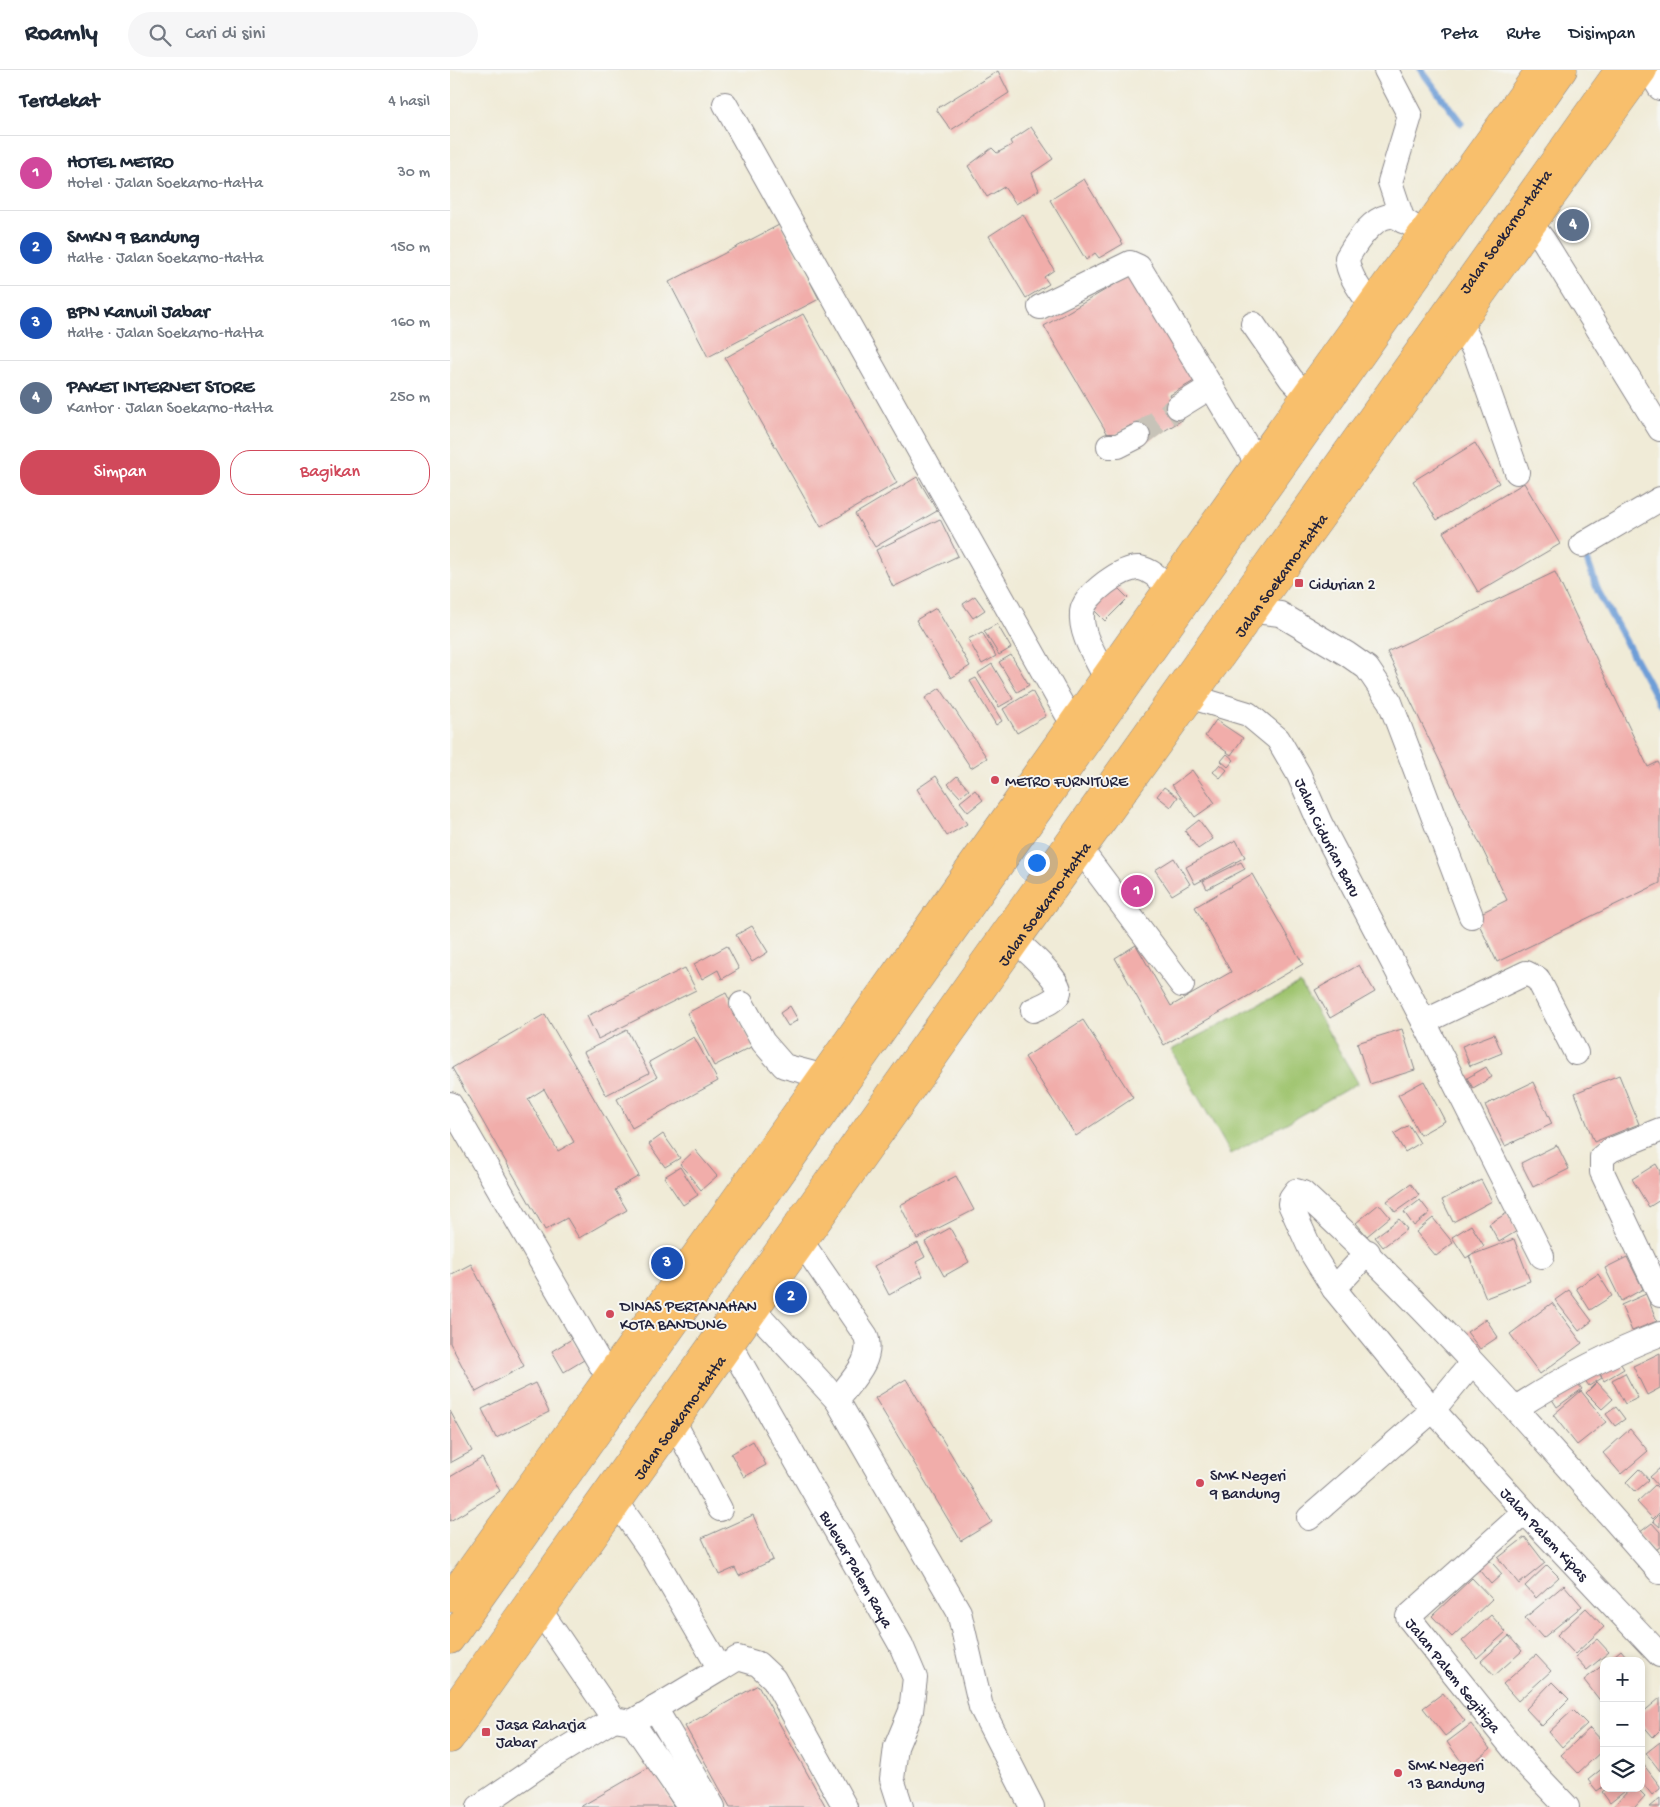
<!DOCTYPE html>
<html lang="id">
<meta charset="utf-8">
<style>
:root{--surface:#fff;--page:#f6f6f7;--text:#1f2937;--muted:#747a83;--line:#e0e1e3;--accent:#d1495b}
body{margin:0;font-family:"Gochi Hand",sans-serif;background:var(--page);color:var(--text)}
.controls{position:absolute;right:15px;bottom:15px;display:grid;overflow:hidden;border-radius:10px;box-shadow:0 2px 8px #0003}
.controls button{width:45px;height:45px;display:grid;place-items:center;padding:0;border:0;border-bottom:1px solid var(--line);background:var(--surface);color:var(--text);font:25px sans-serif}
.you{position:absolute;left:586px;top:792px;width:18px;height:18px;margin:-12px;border:4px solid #fff;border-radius:50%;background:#1a73e8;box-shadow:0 0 0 8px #1a73e833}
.badge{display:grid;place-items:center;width:32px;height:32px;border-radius:50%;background:var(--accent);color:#fff;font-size:16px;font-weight:700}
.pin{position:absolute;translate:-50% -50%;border:2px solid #fff;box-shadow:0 1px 5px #0006}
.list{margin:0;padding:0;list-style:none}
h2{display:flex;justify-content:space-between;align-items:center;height:65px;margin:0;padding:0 20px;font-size:21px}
h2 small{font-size:16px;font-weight:400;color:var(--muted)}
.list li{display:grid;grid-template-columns:32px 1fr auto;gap:15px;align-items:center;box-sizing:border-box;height:75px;padding:0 20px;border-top:1px solid var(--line)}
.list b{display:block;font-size:19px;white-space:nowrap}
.list p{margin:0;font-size:16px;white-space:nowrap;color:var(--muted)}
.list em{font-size:16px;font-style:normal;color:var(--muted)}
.actions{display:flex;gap:10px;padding:15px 20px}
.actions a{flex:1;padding:11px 0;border:1px solid var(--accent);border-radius:20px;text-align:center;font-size:18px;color:var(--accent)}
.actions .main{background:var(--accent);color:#fff}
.icon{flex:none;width:28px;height:28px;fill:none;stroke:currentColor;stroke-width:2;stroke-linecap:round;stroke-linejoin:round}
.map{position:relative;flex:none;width:1210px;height:1737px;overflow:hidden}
header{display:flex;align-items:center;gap:30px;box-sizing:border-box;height:70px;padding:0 25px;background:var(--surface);border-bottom:1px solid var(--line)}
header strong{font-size:24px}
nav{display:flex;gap:28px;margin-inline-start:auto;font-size:18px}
.search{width:350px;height:45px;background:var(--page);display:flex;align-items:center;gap:12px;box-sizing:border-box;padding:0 18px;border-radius:28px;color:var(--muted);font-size:19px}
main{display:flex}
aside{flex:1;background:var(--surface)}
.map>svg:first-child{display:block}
.green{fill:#9fc46e;stroke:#607354}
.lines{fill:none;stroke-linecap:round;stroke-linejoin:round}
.stream{stroke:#6e9ed7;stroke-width:7}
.building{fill:#f1adaa;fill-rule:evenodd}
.minor-tunnel{stroke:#c7c3b8;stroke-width:24;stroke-dasharray:24 12;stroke-linecap:butt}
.minor-casing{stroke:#898689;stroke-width:26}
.major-casing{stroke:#898689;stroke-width:29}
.highway-casing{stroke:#898689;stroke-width:29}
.minor{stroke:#fff;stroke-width:24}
.major{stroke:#f8bf6c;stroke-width:28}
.highway{stroke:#f8bf6c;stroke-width:28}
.poi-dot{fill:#d1495b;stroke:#f6f6f2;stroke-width:2}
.labels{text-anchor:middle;stroke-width:4;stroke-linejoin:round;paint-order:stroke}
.street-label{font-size:16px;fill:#22223b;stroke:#f6f6f2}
.poi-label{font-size:16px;fill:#22223b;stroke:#f6f6f2;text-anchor:start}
</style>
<header>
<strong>Roamly</strong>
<div class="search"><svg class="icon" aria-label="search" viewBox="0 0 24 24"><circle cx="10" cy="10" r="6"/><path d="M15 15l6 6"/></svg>Cari di sini</div>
<nav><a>Peta</a><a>Rute</a><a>Disimpan</a></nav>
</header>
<main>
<aside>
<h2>Terdekat<small>4 hasil</small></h2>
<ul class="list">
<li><span class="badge" style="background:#d1479c">1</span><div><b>HOTEL METRO</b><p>Hotel · Jalan Soekarno-Hatta</p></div><em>30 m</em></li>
<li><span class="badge" style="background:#1a4fb4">2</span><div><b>SMKN 9 Bandung</b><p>Halte · Jalan Soekarno-Hatta</p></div><em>150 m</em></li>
<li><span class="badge" style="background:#1a4fb4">3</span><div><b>BPN Kanwil Jabar</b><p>Halte · Jalan Soekarno-Hatta</p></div><em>160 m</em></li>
<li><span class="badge" style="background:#5c6f8a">4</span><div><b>PAKET INTERNET STORE</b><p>Kantor · Jalan Soekarno-Hatta</p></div><em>250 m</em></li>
</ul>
<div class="actions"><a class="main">Simpan</a><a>Bagikan</a></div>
</aside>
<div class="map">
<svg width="1210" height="1737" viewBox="0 0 1210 1737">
<rect width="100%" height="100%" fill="#f6f6f2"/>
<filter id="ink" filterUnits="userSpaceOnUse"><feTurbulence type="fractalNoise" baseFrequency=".02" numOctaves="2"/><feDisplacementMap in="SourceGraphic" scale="10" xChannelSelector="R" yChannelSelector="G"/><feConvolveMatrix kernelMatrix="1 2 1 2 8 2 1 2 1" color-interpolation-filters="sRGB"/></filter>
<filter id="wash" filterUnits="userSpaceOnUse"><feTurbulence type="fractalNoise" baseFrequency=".0096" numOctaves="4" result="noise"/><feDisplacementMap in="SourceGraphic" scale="20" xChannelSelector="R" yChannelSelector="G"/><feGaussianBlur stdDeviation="1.12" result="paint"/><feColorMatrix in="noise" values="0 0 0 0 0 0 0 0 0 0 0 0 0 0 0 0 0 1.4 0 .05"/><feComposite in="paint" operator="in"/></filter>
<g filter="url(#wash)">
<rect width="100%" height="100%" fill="#f0ebd7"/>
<path class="green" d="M850,913L908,1013L781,1084L721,980Z"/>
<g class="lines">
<path class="stream" d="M971,0L1011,53
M1148,478L1136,487L1148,521L1210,634"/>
</g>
<g id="blocks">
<path class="building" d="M548,1L559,23L501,60L486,39Z
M581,57L603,89L582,103L589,120L566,134L554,117L537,127L518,96L542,78L547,83L562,75L560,71Z
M634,109L673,174L649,188L645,183L636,190L600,130Z
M573,144L604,200L594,207L599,214L576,228L539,166Z
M331,154L369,229L258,287L219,212Z
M684,203L751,307L720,325L734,349L692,374L681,355L660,368L594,256Z
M353,244L447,413L371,457L275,288Z
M1025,373L1049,413L987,450L963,411Z
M467,407L487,441L425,477L405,444Z
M1074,413L1110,474L1028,522L993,462Z
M490,449L508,486L443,517L426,480Z
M1105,502L1198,697L1208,692L1210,696V813L1047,892L1025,846L1057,830L937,582Z
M665,515L678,528L655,551L642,538Z
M525,526L535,540L523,548L513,534Z
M486,538L520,596L501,608L466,550Z
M547,554L561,578L549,585L534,561Z
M532,562L546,586L532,594L518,569Z
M561,585L579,615L567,622L549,592Z
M542,594L563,629L549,637L528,603Z
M526,608L552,651L546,655L520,611Z
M490,618L537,688L521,698L475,628Z
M582,621L596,646L567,663L553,639Z
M766,650L793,668L781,685L755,666Z
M777,684L784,690L778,697L771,691Z
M770,694L777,700L770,708L763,702Z
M742,700L765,733L745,747L722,715Z
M486,706L517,754L497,766L467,719Z
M507,706L519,720L510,727L498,714Z
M714,717L728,727L721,737L707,726Z
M525,720L533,730L518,742L510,732Z
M749,750L763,769L748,779L735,761Z
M786,770L795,787L745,814L736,797Z
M724,788L740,814L722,825L705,800Z
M791,792L795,799L757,819L753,811Z
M802,804L853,894L714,975L665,888L686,875L721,936L781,902L745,837Z
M302,856L318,882L302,892L286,865Z
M277,876L289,899L272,909L268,900L252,909L244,894Z
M909,895L925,922L880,948L865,920Z
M235,898L246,920L148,969L137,946Z
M276,923L303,976L264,996L237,943Z
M340,936L348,950L338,956L330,943Z
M95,944L189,1106L165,1120L177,1140L129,1168L117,1148L95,1160L2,998ZM94,1019L124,1072L108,1081L78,1029Z
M633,950L683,1028L626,1066L575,987Z
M952,959L965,1000L920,1014L907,973Z
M177,960L199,1003L156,1025L134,982Z
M1044,964L1052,983L1020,996L1012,976Z
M244,967L268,1011L182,1058L167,1029L207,1007L199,992Z
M1036,997L1042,1007L1023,1018L1017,1008Z
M1169,1005L1189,1054L1144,1072L1125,1023Z
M974,1011L995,1051L970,1065L948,1025Z
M1083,1012L1102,1054L1055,1076L1035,1035Z
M959,1055L970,1073L955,1082L944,1064Z
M213,1064L230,1088L215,1097L199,1074Z
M1107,1075L1119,1099L1083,1117L1071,1093Z
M245,1080L267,1106L251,1120L230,1094Z
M1206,1094L1210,1101V1130L1199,1137L1182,1109Z
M230,1097L248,1125L233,1135L214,1107Z
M506,1106L524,1140L467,1169L450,1135Z
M1031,1110L1042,1131L1003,1152L992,1130Z
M961,1114L969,1125L945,1142L937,1131Z
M970,1130L980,1143L964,1156L954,1142Z
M929,1134L940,1147L917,1166L906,1153Z
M1057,1143L1067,1161L1049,1172L1039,1154Z
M983,1148L1003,1173L986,1186L966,1162Z
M949,1149L957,1159L933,1177L925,1167Z
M1021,1155L1034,1176L1016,1188L1002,1167Z
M500,1158L519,1192L494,1206L475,1172Z
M1064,1169L1080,1211L1036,1228L1019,1186Z
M468,1173L475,1187L466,1192L473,1206L439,1225L424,1196Z
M1177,1187L1193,1219L1171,1231L1155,1198Z
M21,1194L74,1296L26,1322L0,1273V1205Z
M1148,1204L1162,1226L1140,1240L1126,1218Z
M1119,1220L1142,1251L1129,1261L1105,1230Z
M1196,1224L1207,1251L1182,1261L1171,1235Z
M1102,1233L1132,1273L1090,1304L1060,1264Z
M1036,1249L1048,1267L1030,1279L1017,1262Z
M122,1269L134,1290L114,1302L102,1281Z
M1210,1283V1318L1197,1325L1183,1296Z
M1165,1285L1174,1299L1154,1311L1146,1296Z
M1142,1294L1152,1308L1139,1316L1130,1303Z
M1175,1303L1188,1328L1175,1334L1162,1310Z
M1122,1306L1132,1319L1107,1337L1098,1323Z
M456,1309L542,1452L511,1471L425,1328Z
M1147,1312L1163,1329L1152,1339L1136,1323Z
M85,1313L99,1342L46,1368L32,1339Z
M1131,1321L1156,1352L1127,1375L1103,1345Z
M1166,1337L1175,1349L1165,1356L1156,1344Z
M0,1341L22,1381L0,1393Z
M1180,1359L1198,1381L1171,1404L1153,1383Z
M303,1371L316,1395L294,1407L281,1384Z
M32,1388L50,1421L0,1451V1407Z
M1210,1398V1418L1200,1407Z
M1189,1399L1199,1410L1185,1422L1176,1412Z
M1205,1415L1210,1420V1442L1203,1449L1187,1432Z
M1210,1444V1457L1203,1451Z
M303,1445L323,1490L289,1506L285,1498L269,1505L252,1468Z
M1202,1453L1210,1462V1477L1204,1481L1189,1463Z
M1075,1467L1095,1493L1069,1514L1048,1488Z
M1035,1485L1052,1504L1041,1514L1024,1494Z
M1097,1495L1109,1507L1086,1528L1075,1516Z
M1022,1508L1042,1529L1002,1567L982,1546Z
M1114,1515L1132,1536L1093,1568L1075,1548Z
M1136,1538L1154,1557L1125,1584L1107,1565Z
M1041,1545L1056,1562L1027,1588L1012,1571Z
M1059,1566L1072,1581L1044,1606L1031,1591Z
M1147,1569L1159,1582L1137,1600L1125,1587Z
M1171,1580L1180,1591H1158Z
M1086,1585L1101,1601L1068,1631L1053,1614Z
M1154,1594V1631L1152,1633L1134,1610Z
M1102,1612L1119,1629L1092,1656L1076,1639Z
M308,1615L376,1737H280L235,1656Z
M993,1623L1015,1651L995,1666L973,1638Z
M1210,1628V1660L1203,1667L1191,1653V1644Z
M1123,1640L1137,1654L1112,1677L1099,1662Z
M1021,1654L1040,1679L1016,1698L997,1672Z
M1140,1658L1154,1673V1679L1128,1703L1111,1685Z
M1210,1672V1701L1196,1683Z
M1193,1694L1210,1716V1719L1202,1725L1191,1711Z
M201,1696L224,1737H130Z
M1154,1697V1716L1147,1721L1138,1710Z
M1157,1718H1179L1160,1733L1152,1722Z
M1181,1718H1187L1195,1726L1185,1737H1163Z
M1210,1728V1737H1199Z"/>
</g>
</g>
<g filter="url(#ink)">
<use href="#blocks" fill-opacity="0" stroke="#898689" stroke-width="1"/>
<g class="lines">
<path class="minor-tunnel" d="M688,366L728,337"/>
<defs>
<g id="minor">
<path d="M936,0L960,46L940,112L953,151"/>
<path d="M1199,0L1210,18"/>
<path d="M275,34L622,653"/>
<path d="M1081,154L1094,171L1210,359"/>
<path d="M590,237L680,193L689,197L807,393"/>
<path d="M922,237C912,222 898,206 897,188C905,174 924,144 943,146C950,147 958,153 964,157"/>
<path d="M1010,253L1024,280L1067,402"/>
<path d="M803,254L841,309L856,325"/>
<path d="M728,337L762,316"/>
<path d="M659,376H668L688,366"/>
<path d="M1132,475L1210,429"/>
<path d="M804,541L830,544L897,584L917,598L940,632L1021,846"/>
<path d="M655,607C646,587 630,565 632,542C634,525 673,496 690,498C701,500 711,510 719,517"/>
<path id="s1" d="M742,627L798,644L828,669L849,705L870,753L974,952L1092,1186"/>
<path d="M631,780L732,915"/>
<path d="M566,871C575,879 611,910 609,922C608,930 589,937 583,940"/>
<path d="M292,934L313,972L334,996L372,1006"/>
<path d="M974,952L1076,903L1088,909L1126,983"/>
<path d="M0,1034L158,1307"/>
<path d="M1210,1060L1161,1080L1152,1087V1102L1210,1225"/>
<path d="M353,1174L416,1266C424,1291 401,1310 387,1330L509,1542L531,1637L582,1737"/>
<path d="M884,1219L918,1182"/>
<path d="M304,1240L387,1330"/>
<path id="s2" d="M281,1276L451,1575L465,1608L461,1641L446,1677L442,1709L451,1737"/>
<path d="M1066,1338C1112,1308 1159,1284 1210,1264"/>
<path d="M225,1354L270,1439"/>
<path id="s3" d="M1075,1442L958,1547L1075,1693L1117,1737"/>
<path d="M859,1448L983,1340L1022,1293"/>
<path id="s4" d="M1210,1502C1096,1372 981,1240 853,1123L846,1121L841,1128L840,1134L863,1185L884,1219L983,1340L1075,1442L1210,1585"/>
<path d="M91,1542L164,1649L182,1652L270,1599L201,1481L168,1434"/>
<path d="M270,1599L288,1588L308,1594L324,1609L395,1737"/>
<path d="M205,1638L263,1737"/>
<path d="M182,1652L240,1737"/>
<path d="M29,1737L102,1687L164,1649"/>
</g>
<g id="major">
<path d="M0,1528L260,1165L807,393L1090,0"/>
<path id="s5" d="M0,1669L566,871L1193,0"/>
</g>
<g id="highway">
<path d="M693,584L704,539"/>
<path d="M260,1165L300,1135"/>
<path d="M0,1570L1113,0"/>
<path id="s6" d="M0,1643L1169,0"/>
<path d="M0,1667L5,1663"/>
</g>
</defs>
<use href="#minor" class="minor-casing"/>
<use href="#major" class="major-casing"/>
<use href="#highway" class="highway-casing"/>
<use href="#minor" class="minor"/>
<use href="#major" class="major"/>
<use href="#highway" class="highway"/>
</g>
</g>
<g class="poi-dot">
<rect x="844" y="508" width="10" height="10" rx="2.5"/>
<circle cx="545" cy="710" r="5"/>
<circle cx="160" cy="1244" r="5"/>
<circle cx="750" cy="1413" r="5"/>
<rect x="31" y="1657" width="10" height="10" rx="2.5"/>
<circle cx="948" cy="1703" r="5"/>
</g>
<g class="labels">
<g class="street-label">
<text dy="6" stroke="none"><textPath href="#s6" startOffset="1819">Jalan Soekarno-Hatta</textPath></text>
<text dy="6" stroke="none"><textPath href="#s5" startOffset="1430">Jalan Soekarno-Hatta</textPath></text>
<text dy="6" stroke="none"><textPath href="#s1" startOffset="208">Jalan Cidurian Baru</textPath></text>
<text dy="6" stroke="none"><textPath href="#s5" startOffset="1025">Jalan Soekarno-Hatta</textPath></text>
<text dy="6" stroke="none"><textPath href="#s5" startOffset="395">Jalan Soekarno-Hatta</textPath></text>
<text dy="6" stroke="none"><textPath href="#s4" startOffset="962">Jalan Palem Kipas</textPath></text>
<text dy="6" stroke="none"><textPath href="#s2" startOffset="256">Bulevar Palem Raya</textPath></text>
<text dy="6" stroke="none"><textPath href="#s3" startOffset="231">Jalan Palem Segitiga</textPath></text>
</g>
<g class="poi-label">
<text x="859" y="519">Cidurian 2</text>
<text x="555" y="716">METRO FURNITURE</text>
<text x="170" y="1241">DINAS PERTANAHAN<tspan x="170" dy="18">KOTA BANDUNG</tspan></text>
<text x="760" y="1410">SMK Negeri<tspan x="760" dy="18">9 Bandung</tspan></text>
<text x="46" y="1659">Jasa Raharja<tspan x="46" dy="18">Jabar</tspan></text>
<text x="958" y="1700">SMK Negeri<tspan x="958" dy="18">13 Bandung</tspan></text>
</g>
</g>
</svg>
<div class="controls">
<button>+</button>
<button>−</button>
<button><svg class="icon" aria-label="layers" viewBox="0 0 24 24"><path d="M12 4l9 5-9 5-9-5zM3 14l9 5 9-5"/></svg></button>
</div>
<div class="you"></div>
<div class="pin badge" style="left:687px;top:821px;background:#d1479c">1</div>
<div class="pin badge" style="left:341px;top:1227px;background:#1a4fb4">2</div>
<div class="pin badge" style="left:217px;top:1193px;background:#1a4fb4">3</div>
<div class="pin badge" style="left:1123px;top:155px;background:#5c6f8a">4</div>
</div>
</main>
